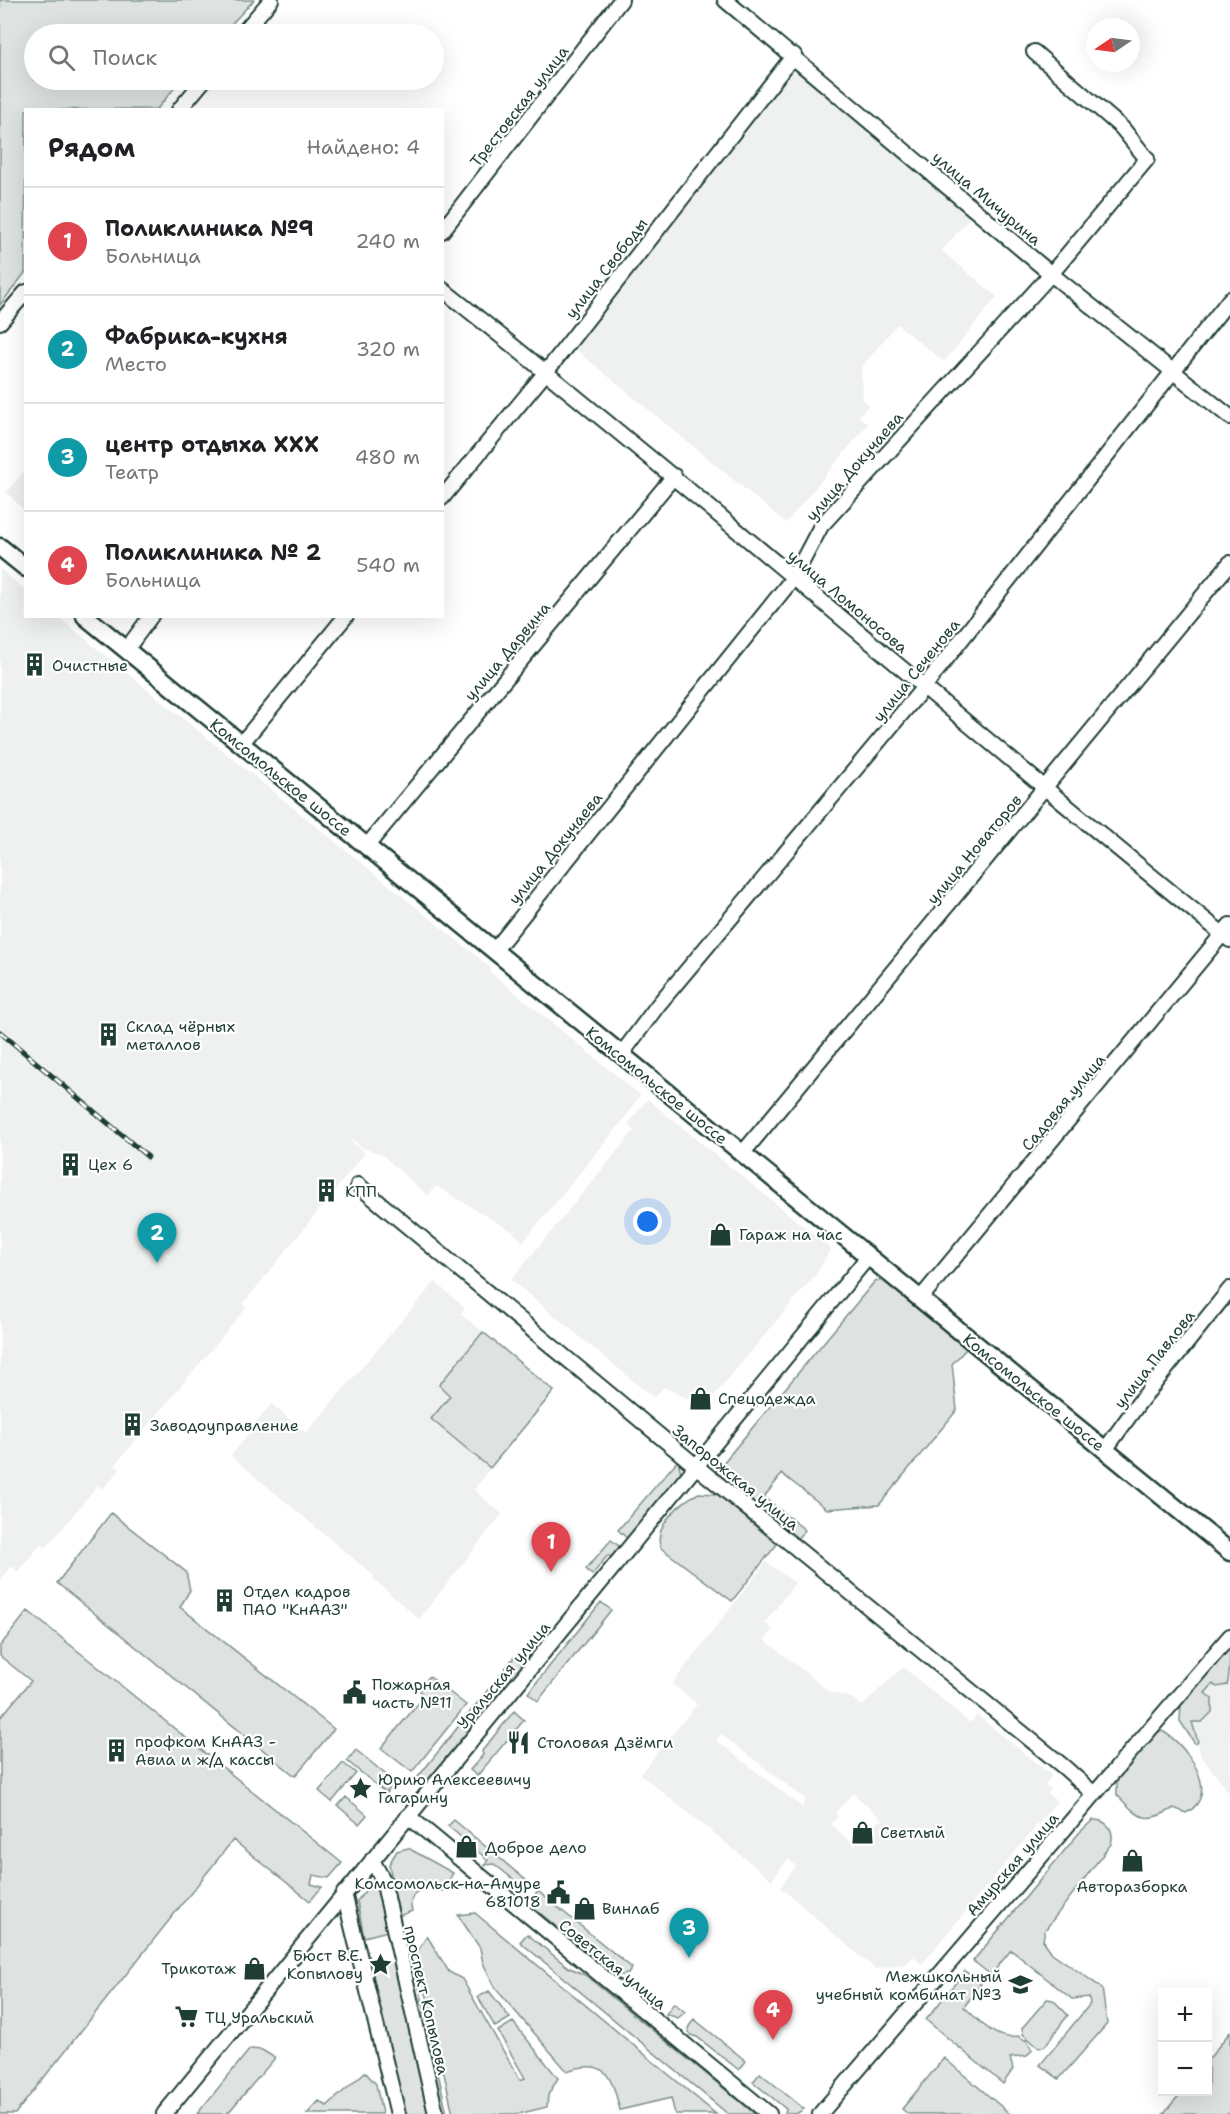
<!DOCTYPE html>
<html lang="ru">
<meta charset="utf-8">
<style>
:root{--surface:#fff;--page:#f6f6f6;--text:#202124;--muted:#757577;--line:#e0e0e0;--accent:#1f3d34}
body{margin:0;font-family:"Shantell Sans",sans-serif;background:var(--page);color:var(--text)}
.controls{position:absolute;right:18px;bottom:18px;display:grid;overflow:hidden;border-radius:0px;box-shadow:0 6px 24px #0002}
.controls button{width:54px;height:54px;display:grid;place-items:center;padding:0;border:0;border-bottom:2px solid var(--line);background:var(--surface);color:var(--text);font:30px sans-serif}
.compass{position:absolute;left:1086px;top:18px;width:54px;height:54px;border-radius:50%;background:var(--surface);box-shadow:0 6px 24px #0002;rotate:257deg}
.you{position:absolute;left:648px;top:1222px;width:21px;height:21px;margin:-15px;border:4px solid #fff;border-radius:50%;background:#1a73e8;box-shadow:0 0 0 9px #1a73e833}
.badge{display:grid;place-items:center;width:39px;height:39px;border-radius:50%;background:var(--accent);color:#fff;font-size:20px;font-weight:700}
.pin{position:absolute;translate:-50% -50px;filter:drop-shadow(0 2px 3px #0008)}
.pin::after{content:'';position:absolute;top:32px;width:21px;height:18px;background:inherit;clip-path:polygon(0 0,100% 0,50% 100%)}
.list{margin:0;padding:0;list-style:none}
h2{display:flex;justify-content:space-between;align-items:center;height:78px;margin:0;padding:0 24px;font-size:26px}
h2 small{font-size:20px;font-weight:400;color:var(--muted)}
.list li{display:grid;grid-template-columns:39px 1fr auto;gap:18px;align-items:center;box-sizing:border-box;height:108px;padding:0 24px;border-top:2px solid var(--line)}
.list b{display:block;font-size:22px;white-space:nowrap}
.list p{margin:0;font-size:20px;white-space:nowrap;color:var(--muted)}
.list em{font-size:20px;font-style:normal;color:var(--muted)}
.icon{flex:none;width:33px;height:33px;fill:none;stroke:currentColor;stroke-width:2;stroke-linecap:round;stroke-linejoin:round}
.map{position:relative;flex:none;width:1230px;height:2114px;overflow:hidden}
.search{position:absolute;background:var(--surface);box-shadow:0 6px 24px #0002;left:24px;top:24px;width:420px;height:66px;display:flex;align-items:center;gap:15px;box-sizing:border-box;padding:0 21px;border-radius:33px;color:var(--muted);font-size:22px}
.panel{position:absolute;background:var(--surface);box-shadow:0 6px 24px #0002;left:24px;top:108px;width:420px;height:510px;border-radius:0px}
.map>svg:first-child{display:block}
.built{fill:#eef1f0;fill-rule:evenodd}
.green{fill:#dee3e2;stroke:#7e908b;stroke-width:1.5}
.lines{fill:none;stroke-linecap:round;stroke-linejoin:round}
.minor-casing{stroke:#1f3d34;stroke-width:18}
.major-casing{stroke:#1f3d34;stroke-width:21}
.minor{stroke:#fff;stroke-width:14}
.major{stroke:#fff;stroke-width:16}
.rail-casing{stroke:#1f3d34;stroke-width:5}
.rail{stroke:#fff;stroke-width:3;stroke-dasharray:9;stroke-linecap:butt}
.labels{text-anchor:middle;stroke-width:4.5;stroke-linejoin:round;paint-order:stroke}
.street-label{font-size:16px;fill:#1f3d34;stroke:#fff}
.poi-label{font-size:16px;fill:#1f3d34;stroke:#fff;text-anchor:start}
</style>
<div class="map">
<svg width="1230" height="2114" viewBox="0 0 1230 2114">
<rect width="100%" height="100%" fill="#fff"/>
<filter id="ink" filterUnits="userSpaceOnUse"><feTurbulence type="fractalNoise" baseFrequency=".0167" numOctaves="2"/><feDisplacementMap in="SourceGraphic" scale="12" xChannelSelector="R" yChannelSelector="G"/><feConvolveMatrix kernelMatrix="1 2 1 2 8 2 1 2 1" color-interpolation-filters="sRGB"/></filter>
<g filter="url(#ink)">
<path class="built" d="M796,63L975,211L942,251L997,297L944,362L897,324L861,368L863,400L869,405L859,416L868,424L786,523L569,344Z
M25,469V511L7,493Z
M0,569L25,590L26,616L58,617L491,968L489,971L640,1095L625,1118L523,1242L513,1232L436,1186L428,1196L381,1154L363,1148L352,1139L351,1141L365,1153L243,1304L246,1308L115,1465L120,1469L103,1489L98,1485L46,1548L41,1544L18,1572L11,1566L0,1581Z
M647,1099L831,1249L816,1274L702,1410L691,1400L664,1387L654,1398L511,1280L634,1131L628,1124Z
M435,1282L465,1308L461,1314L483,1332L439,1385L451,1395L431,1419L490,1468L474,1490L502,1514L419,1619L373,1579L374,1576L231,1456L271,1404L306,1433Z
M766,1562L795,1583L765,1623L773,1630L765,1640L830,1692L852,1698L862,1706L903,1667L970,1723L977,1715L1052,1776L1045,1785L1051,1789L1048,1794L1057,1801L922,1964L913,1956L906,1964L875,1969L780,1887L796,1866L788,1859L772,1880L640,1774L697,1704L672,1684ZM721,1734L805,1799L803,1808L716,1740ZM853,1793L883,1820L875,1823L855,1846L831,1824L838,1816L835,1813Z
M1230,1657V1794L1201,1756L1186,1710Z"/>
<path class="green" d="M0,0H254L222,34H34V80H181L157,109L26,110L25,273L0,305Z
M888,1279L968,1347L952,1364L957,1410L879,1505L827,1509L782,1474L764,1497L805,1530L795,1541L713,1475L875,1281Z
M483,1332L554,1391L490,1468L431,1419L450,1396L439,1385Z
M678,1460L681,1473L680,1480L630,1541L618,1530Z
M699,1493L717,1494L777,1544L732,1601L661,1548C652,1528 681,1501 699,1493Z
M111,1513L186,1572L190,1590L180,1607L334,1729L295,1776L57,1583Z
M611,1540L623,1549L615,1560L608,1555L592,1575L586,1569Z
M601,1602L611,1610L538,1701L528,1693Z
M28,1611L342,1863L329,1878L313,1875L311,1884L322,1887L310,1901L233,1840L15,2114H0V1718L31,1681L0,1656V1646Z
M1230,1642C1230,1654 1230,1676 1227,1685L1217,1687L1213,1684L1205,1693L1212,1699V1712L1202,1722H1192L1198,1742L1195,1744L1180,1721L1181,1702Z
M515,1656L526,1665L428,1785L418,1777Z
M429,1676L466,1705L412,1772L381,1748L423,1698L420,1690Z
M514,1711L524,1720L477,1776L470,1770L483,1755L482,1751Z
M1162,1731C1186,1744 1223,1794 1186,1813L1174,1808C1144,1826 1139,1817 1117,1795V1774L1152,1732Z
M356,1750L395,1782L386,1793L347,1761Z
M343,1763L356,1773L332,1802L319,1791Z
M346,1797L367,1815L359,1824L338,1806Z
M454,1820L528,1882L523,1889L513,1888V1879L494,1864L484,1865L488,1860L448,1826Z
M1093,1820C1107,1819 1115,1831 1111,1844L1045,1930L1043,1940L1052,1953L1102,1988L1107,2024L1059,2079L1040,2065L1090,2004L1089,1997L1072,1999L1011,1950L991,1975L973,1961L1079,1833Z
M408,1848L453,1873L443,1891L428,1886C415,1890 408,1898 412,1911L399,1916L389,1864L397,1851Z
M373,1881L378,1885L388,1931L364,1937L357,1901Z
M538,1891L632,1968L628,1974L616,1976L535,1909L532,1899Z
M475,1913L716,2114H675L671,2098L620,2110C611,2075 606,2058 567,2071L496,1989L483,1963L480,1948L458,1915Z
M527,1934L568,1967L585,1975L755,2114H728L520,1942Z
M427,1936L449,1972L462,1979L520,2080L525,2078L498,2031L513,2022L558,2078L548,2095L547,2107L518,2114H453L417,1952Z
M413,1957L447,2114H442L407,1958Z
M394,1961L429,2114H404L371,1966Z
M965,1971L981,1984L964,2007C979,2020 997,2043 1018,2036L1027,2041L1032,2050L1027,2056L1010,2058L1013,2069L1003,2084L926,2020Z
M489,1991L510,2018L495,2027L478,1997Z
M1047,1999L1053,2000L1068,2015L1045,2046L1039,2048L1023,2034L1022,2028Z
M674,2003L685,2012L678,2018L666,2014Z
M694,2019L746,2061L739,2070L697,2037L690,2035L688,2028Z
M1230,2032V2114H1163L1182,2092H1208V2060Z
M250,2049L262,2050L275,2058L227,2114H197Z
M944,2058L1010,2114H908L902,2109Z
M365,2072L376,2084L382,2114H307L319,2101L327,2106Z
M760,2073L804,2109L796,2114L785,2113L786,2109L753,2082Z"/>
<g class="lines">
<defs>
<path id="minor" d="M725,0L1051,274L1230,417
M242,34L271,0
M179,110L204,80
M442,231L621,0
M442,289C709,501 965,726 1230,940
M0,322L26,292
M442,498L546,372L794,55
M126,650L151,616
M241,744L346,616
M366,847L674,476
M494,951L794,577L821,526L1051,274L1147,159L1122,128L1034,52
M621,1055L658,1005L924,687L1230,299
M742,1154L1230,563
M358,1185L697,1467L1064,1767L1094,1794
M920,1299L1230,925
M1105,1450L1138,1404L1230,1289
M408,1816L769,2114
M372,1860L383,1880L436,2114
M344,1893L398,2114
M164,2114L868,1257
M820,2114L1230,1636"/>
<path id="major" d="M0,547L26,568
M85,616L1230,1552"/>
</defs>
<use href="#minor" class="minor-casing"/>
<use href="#major" class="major-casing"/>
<use href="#minor" class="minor"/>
<use href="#major" class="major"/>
<defs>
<path id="rail" d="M0,1032L148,1157"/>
</defs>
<use href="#rail" class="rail-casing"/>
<use href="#rail" class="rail"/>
</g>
</g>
<defs>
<symbol id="building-bare" viewBox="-9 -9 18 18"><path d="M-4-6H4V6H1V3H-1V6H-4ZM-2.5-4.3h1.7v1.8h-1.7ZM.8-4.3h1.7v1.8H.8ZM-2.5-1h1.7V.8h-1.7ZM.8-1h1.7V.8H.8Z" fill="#1f3d34" stroke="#fff" stroke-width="2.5" paint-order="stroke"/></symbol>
<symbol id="shop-bare" viewBox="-9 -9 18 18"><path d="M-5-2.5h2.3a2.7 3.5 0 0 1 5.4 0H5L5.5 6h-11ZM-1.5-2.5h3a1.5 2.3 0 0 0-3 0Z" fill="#1f3d34" stroke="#fff" stroke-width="2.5" paint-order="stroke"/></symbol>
<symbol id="civic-bare" viewBox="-9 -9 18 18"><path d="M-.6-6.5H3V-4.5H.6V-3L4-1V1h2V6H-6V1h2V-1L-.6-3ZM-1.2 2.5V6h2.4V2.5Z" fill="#1f3d34" stroke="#fff" stroke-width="2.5" paint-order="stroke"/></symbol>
<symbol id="restaurant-bare" viewBox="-9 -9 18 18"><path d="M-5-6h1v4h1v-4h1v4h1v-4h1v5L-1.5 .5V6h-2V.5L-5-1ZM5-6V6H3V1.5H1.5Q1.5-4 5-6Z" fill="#1f3d34" stroke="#fff" stroke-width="2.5" paint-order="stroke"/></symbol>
<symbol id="sight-bare" viewBox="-9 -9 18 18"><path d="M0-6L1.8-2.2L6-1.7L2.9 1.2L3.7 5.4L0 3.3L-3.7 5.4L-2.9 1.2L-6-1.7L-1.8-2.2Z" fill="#1f3d34" stroke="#fff" stroke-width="2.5" paint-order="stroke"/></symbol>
<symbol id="university-bare" viewBox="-9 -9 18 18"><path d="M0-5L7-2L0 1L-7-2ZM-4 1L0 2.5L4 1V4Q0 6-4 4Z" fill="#1f3d34" stroke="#fff" stroke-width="2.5" paint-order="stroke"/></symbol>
<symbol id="supermarket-bare" viewBox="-9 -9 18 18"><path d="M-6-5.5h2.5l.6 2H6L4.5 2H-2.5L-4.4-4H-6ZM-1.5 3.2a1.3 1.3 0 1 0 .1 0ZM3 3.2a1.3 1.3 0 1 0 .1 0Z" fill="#1f3d34" stroke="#fff" stroke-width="2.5" paint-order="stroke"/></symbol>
</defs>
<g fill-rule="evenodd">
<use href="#building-bare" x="18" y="648" width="33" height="33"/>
<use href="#building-bare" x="92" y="1018" width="33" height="33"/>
<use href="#building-bare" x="54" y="1148" width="33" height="33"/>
<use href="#building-bare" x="310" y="1174" width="33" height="33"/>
<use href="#shop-bare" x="704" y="1218" width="33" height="33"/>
<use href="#shop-bare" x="684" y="1382" width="33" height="33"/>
<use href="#building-bare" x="116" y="1408" width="33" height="33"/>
<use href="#building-bare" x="208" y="1584" width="33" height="33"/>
<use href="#civic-bare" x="338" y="1676" width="33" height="33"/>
<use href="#restaurant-bare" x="502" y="1726" width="33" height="33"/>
<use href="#building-bare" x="100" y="1734" width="33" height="33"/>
<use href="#sight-bare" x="344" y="1772" width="33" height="33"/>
<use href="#shop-bare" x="846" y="1816" width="33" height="33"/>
<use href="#shop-bare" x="450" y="1830" width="33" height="33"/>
<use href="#shop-bare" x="1116" y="1844" width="33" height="33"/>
<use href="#civic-bare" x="542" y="1876" width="33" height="33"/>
<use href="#shop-bare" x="568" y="1892" width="33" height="33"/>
<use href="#sight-bare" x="364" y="1948" width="33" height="33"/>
<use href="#shop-bare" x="238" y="1952" width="33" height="33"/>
<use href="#university-bare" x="1004" y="1968" width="33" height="33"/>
<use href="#supermarket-bare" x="170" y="2000" width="33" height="33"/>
</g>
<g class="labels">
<g class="street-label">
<text transform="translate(519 106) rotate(-52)" y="6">Трестовская улица</text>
<text transform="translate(987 198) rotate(40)" y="6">улица Мичурина</text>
<text transform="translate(606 268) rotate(-52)" y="6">улица Свободы</text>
<text transform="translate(854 466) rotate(-49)" y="6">улица Докучаева</text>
<text transform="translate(848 601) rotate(40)" y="6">улица Ломоносова</text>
<text transform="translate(507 651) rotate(-50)" y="6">улица Дарвина</text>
<text transform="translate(916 670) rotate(-51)" y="6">улица Сеченова</text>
<text transform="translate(281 777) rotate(39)" y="6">Комсомольское шоссе</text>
<text transform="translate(555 848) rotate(-51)" y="6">улица Докучаева</text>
<text transform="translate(974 849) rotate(-50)" y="6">улица Новаторов</text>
<text transform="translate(657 1085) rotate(39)" y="6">Комсомольское шоссе</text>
<text transform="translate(1063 1102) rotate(-50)" y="6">Садовая улица</text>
<text transform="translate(1154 1359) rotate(-52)" y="6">улица Павлова</text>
<text transform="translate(1034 1392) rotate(39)" y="6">Комсомольское шоссе</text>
<text transform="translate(736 1477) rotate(39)" y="6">Запорожская улица</text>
<text transform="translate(503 1675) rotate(-50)" y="6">Уральская улица</text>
<text transform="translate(1012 1864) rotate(-49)" y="6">Амурская улица</text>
<text transform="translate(613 1964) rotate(39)" y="6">Советская улица</text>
<text transform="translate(427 2000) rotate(77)" y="6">проспект Копылова</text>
</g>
<g class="poi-label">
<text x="52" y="671">Очистные</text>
<text x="126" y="1032">Склад чёрных<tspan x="126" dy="18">металлов</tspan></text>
<text x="88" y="1170">Цех 6</text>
<text x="345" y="1197">КПП</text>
<text x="739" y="1240">Гараж на час</text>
<text x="718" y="1404">Спецодежда</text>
<text x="150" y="1431">Заводоуправление</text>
<text x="243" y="1597">Отдел кадров<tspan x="243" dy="18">ПАО "КнААЗ"</tspan></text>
<text x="372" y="1690">Пожарная<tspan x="372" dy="18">часть №11</tspan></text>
<text x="135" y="1747">профком КнААЗ -<tspan x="135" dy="18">Авиа и ж/д кассы</tspan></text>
<text x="537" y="1748">Столовая Дзёмги</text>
<text x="378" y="1785">Юрию Алексеевичу<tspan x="378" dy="18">Гагарину</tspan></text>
<text x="880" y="1838">Светлый</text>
<text x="485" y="1853">Доброе дело</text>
<text x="541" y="1889" text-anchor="end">Комсомольск-на-Амуре<tspan x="541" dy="18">681018</tspan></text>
<text x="1132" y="1892" text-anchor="middle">Авторазборка</text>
<text x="602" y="1914">Винлаб</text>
<text x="363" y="1961" text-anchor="end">Бюст В.Е.<tspan x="363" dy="18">Копылову</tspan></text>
<text x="236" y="1974" text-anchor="end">Трикотаж</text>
<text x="1002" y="1982" text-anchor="end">Межшкольный<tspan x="1002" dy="18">учебный комбинат №3</tspan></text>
<text x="205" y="2023">ТЦ Уральский</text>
</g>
</g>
</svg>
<div class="controls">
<button>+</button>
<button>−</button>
</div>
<svg class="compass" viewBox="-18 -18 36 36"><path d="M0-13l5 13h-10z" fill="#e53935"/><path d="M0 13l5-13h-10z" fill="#757577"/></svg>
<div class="you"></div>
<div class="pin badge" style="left:551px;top:1572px;background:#e0444e">1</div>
<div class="pin badge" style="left:157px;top:1263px;background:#0f9aa8">2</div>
<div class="pin badge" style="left:689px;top:1958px;background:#0f9aa8">3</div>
<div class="pin badge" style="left:773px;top:2040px;background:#e0444e">4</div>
<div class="search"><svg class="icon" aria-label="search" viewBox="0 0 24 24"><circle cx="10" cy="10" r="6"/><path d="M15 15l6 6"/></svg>Поиск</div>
<section class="panel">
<h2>Рядом<small>Найдено: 4</small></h2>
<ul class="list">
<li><span class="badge" style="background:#e0444e">1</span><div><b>Поликлиника №9</b><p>Больница</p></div><em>240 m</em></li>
<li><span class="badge" style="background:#0f9aa8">2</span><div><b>Фабрика-кухня</b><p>Место</p></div><em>320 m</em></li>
<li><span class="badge" style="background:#0f9aa8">3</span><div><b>центр отдыха ХХХ</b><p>Театр</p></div><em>480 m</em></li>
<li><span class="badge" style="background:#e0444e">4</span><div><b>Поликлиника № 2</b><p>Больница</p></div><em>540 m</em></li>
</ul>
</section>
</div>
